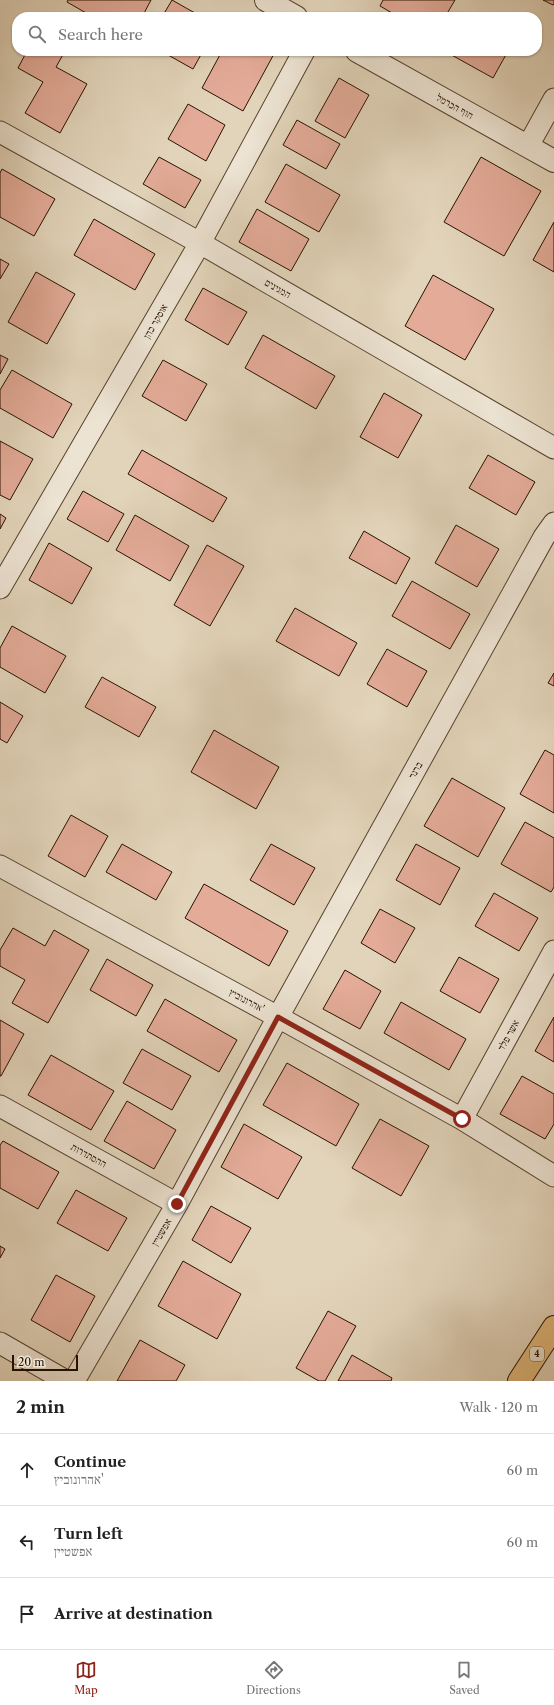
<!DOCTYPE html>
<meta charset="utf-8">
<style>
:root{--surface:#fff;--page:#f2f2f2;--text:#222;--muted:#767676;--line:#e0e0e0;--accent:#8f2418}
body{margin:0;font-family:"Libre Caslon Text","Frank Ruhl Libre",serif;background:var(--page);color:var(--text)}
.scale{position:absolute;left:12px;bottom:10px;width:66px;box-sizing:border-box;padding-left:4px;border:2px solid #281200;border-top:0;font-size:11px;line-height:14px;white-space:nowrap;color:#281200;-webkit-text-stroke:3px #ece3d2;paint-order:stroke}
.stop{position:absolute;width:12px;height:12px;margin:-9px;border:3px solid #8f2418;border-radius:50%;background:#fff}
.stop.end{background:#8f2418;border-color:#fff;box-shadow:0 1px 4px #0008}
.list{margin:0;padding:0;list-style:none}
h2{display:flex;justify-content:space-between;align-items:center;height:52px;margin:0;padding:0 16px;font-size:17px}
h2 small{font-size:13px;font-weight:400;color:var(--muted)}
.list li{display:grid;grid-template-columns:26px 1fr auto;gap:12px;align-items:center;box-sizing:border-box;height:72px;padding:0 16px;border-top:1px solid var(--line)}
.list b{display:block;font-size:15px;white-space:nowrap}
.list p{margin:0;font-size:13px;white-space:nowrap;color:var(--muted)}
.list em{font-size:13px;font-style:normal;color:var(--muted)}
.icon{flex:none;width:22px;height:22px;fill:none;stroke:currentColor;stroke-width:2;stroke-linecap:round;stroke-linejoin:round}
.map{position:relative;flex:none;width:554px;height:1381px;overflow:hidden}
.search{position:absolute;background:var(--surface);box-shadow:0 1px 3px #0004;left:12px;right:12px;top:12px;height:44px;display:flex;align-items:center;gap:10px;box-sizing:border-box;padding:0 14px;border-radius:16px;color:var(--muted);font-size:15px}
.sheet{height:268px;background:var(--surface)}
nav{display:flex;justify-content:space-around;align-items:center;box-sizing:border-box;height:56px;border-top:1px solid var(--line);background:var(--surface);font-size:11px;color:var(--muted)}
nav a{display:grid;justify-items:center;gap:2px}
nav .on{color:var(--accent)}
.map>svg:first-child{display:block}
.building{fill:#e3ab98;stroke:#281200}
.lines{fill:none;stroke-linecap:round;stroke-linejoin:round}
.minor-casing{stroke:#56422e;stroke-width:23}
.tertiary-casing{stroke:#56422e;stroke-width:24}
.trunk-casing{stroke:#281200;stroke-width:24}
.minor{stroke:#ece3d2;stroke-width:21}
.tertiary{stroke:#ece3d2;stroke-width:22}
.trunk{stroke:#e1ba7d;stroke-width:22}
.route{stroke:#8f2418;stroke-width:5}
.labels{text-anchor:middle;stroke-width:4;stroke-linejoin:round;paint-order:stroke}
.shield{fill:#ece3d2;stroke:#63513f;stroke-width:1}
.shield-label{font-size:9px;font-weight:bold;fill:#281200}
.street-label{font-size:10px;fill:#281200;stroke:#ece3d2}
</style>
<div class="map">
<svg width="554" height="1381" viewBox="0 0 554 1381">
<rect width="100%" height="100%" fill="#e2d4ba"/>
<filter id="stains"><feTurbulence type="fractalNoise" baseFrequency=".005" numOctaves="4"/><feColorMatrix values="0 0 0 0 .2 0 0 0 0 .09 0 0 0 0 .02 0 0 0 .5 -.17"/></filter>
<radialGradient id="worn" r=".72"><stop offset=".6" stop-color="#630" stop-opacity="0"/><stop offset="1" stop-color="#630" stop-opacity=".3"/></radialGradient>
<path class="building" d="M68,0H151L142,17H93L67,2Z
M172,0L202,17H162Z
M383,0H455L445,17H399L380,6Z
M543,0H554V4L553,5Z
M27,51H65L56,67L87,84L60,133L25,113L43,82L18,68Z
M161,51H203L193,69Z
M222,51H273L275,52L243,111L202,88Z
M450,51H508L493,78L448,53Z
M339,78L369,95L345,138L315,121Z
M188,104L225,125L206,161L168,139Z
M297,120L340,144L326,169L283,145Z
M159,157L201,180L185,208L143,184Z
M481,157L541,191L504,256L444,222Z
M286,164L340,195L319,232L265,202Z
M2,169L55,199L34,236L0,217V173Z
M257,209L309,239L291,271L239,242Z
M94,219L155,254L135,290L74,255Z
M554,222V272L533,260Z
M0,259L9,264L0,279Z
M36,272L75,294L47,344L8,322Z
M433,275L494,309L465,360L405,326Z
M203,288L247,312L228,345L185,320Z
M263,335L335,376L316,409L245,368Z
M0,355L8,359L0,374Z
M163,360L207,384L186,421L142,396Z
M12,370L72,404L53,438L0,408V390Z
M384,393L422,415L398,458L360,437Z
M0,441L33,459L10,500L0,495Z
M142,450L227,498L213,522L128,474Z
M488,455L535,482L516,515L469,488Z
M83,491L124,514L108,542L67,519Z
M0,514L6,518L0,529Z
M135,515L189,546L170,581L116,550Z
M456,525L499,549L477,587L435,563Z
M364,531L410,558L396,584L349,558Z
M49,543L92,568L72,604L29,580Z
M207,545L244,566L210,626L174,605Z
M412,581L470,614L450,649L392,616Z
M295,608L357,643L339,676L276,641Z
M12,626L66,656L45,693L0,667V648Z
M387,649L427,671L407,707L367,684Z
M554,673V686L548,683Z
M102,677L156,707L139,737L85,707Z
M0,702L23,716L7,743L0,739Z
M214,730L279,767L256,809L191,772Z
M545,750L554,755V813L520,794Z
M452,778L505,808L478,857L424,826Z
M71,815L108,836L85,877L48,856Z
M525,822L554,838V887L551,892L501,864Z
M122,844L172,872L156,900L106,872Z
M271,844L315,868L294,905L250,880Z
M416,844L460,868L440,905L396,880Z
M204,884L288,931L269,966L185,918Z
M494,893L538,918L519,951L475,926Z
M380,909L415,928L395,963L361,943Z
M13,928L45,946L54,930L89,950L48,1023L12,1003L25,980L0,966V950Z
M459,957L499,979L480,1013L440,991Z
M107,959L153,985L136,1016L90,990Z
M345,970L381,991L360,1029L323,1009Z
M165,999L237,1040L219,1072L147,1031Z
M401,1002L466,1039L449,1070L384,1033Z
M554,1017V1062L535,1051Z
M0,1020L24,1034L1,1076H0Z
M142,1049L191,1076L172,1110L123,1083Z
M51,1055L114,1091L91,1130L28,1095Z
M287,1063L359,1104L336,1146L263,1105Z
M522,1076L554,1094V1124L545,1139L500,1114Z
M127,1101L176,1130L154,1169L104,1141Z
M380,1119L429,1146L401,1196L352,1168Z
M244,1124L302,1157L278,1199L221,1167Z
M3,1141L59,1172L38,1209L0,1188V1145Z
M76,1190L127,1218L108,1251L57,1223Z
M211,1206L251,1228L231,1263L192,1240Z
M0,1246L5,1249L0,1258Z
M183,1261L241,1294L217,1339L158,1306Z
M56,1275L95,1296L70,1342L31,1320Z
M328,1311L356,1326L325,1381H319L296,1368Z
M140,1340L185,1365L176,1381H117Z
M352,1355L392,1378L391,1381H338Z"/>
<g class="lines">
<defs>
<path id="minor" d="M0,132L200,243L554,448
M528,146L554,99
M0,588L200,243L304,51
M0,866L278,1017L462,1119L554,1176
M0,1106L177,1204
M462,1119L554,951
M0,1343L66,1381
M74,1381L177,1204L278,1017L544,537L554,523"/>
<path id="tertiary" d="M266,0L296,17
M357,51L554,161"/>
<path id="trunk" d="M519,1381L554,1327"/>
</defs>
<use href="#minor" class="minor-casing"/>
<use href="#tertiary" class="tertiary-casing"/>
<use href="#trunk" class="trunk-casing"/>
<use href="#minor" class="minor"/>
<use href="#tertiary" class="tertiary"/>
<use href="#trunk" class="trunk"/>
</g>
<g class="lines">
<path class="route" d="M177,1204L278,1017L462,1119"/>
</g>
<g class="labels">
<rect class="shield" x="530" y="1347" width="14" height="14" rx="3"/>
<g class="shield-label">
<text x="537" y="1357">4</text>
</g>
<g class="street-label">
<text transform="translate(455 106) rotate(29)" y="4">חוף הכרמל</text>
<text transform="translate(278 288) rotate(30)" y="4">המגינים</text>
<text transform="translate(155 321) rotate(-60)" y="4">אוסקר כהן</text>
<text transform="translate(415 770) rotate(-61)" y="4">ברנר</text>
<text transform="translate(247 1000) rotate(28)" y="4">אהרונוביץ'</text>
<text transform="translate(508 1035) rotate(-61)" y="4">אשר פלד</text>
<text transform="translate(89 1155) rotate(29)" y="4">ההסתדרות</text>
<text transform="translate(161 1232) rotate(-60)" y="4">אפשטיין</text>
</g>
</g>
<rect width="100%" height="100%" filter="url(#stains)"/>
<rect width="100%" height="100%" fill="url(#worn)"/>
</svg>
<div class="scale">20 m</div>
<div class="stop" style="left:462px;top:1119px"></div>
<div class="stop end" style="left:177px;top:1204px"></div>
<div class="search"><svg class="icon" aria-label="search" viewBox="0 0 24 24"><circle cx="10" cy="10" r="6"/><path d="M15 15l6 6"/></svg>Search here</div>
</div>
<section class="sheet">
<h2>2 min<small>Walk · 120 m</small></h2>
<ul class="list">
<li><svg class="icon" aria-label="ahead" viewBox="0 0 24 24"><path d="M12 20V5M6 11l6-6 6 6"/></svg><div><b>Continue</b><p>אהרונוביץ'</p></div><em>60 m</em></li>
<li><svg class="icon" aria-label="left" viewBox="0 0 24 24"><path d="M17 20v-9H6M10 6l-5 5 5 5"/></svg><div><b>Turn left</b><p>אפשטיין</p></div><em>60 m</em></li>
<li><svg class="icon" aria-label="arrive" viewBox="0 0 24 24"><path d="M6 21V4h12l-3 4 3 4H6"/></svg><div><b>Arrive at destination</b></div></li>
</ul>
</section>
<nav>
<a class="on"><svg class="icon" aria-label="map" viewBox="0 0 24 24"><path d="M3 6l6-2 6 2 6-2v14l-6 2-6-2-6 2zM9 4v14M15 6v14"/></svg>Map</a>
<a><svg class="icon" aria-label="directions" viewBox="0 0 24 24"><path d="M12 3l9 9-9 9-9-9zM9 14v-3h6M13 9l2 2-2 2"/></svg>Directions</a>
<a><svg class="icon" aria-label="saved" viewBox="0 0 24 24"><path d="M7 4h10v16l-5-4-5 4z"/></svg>Saved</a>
</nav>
